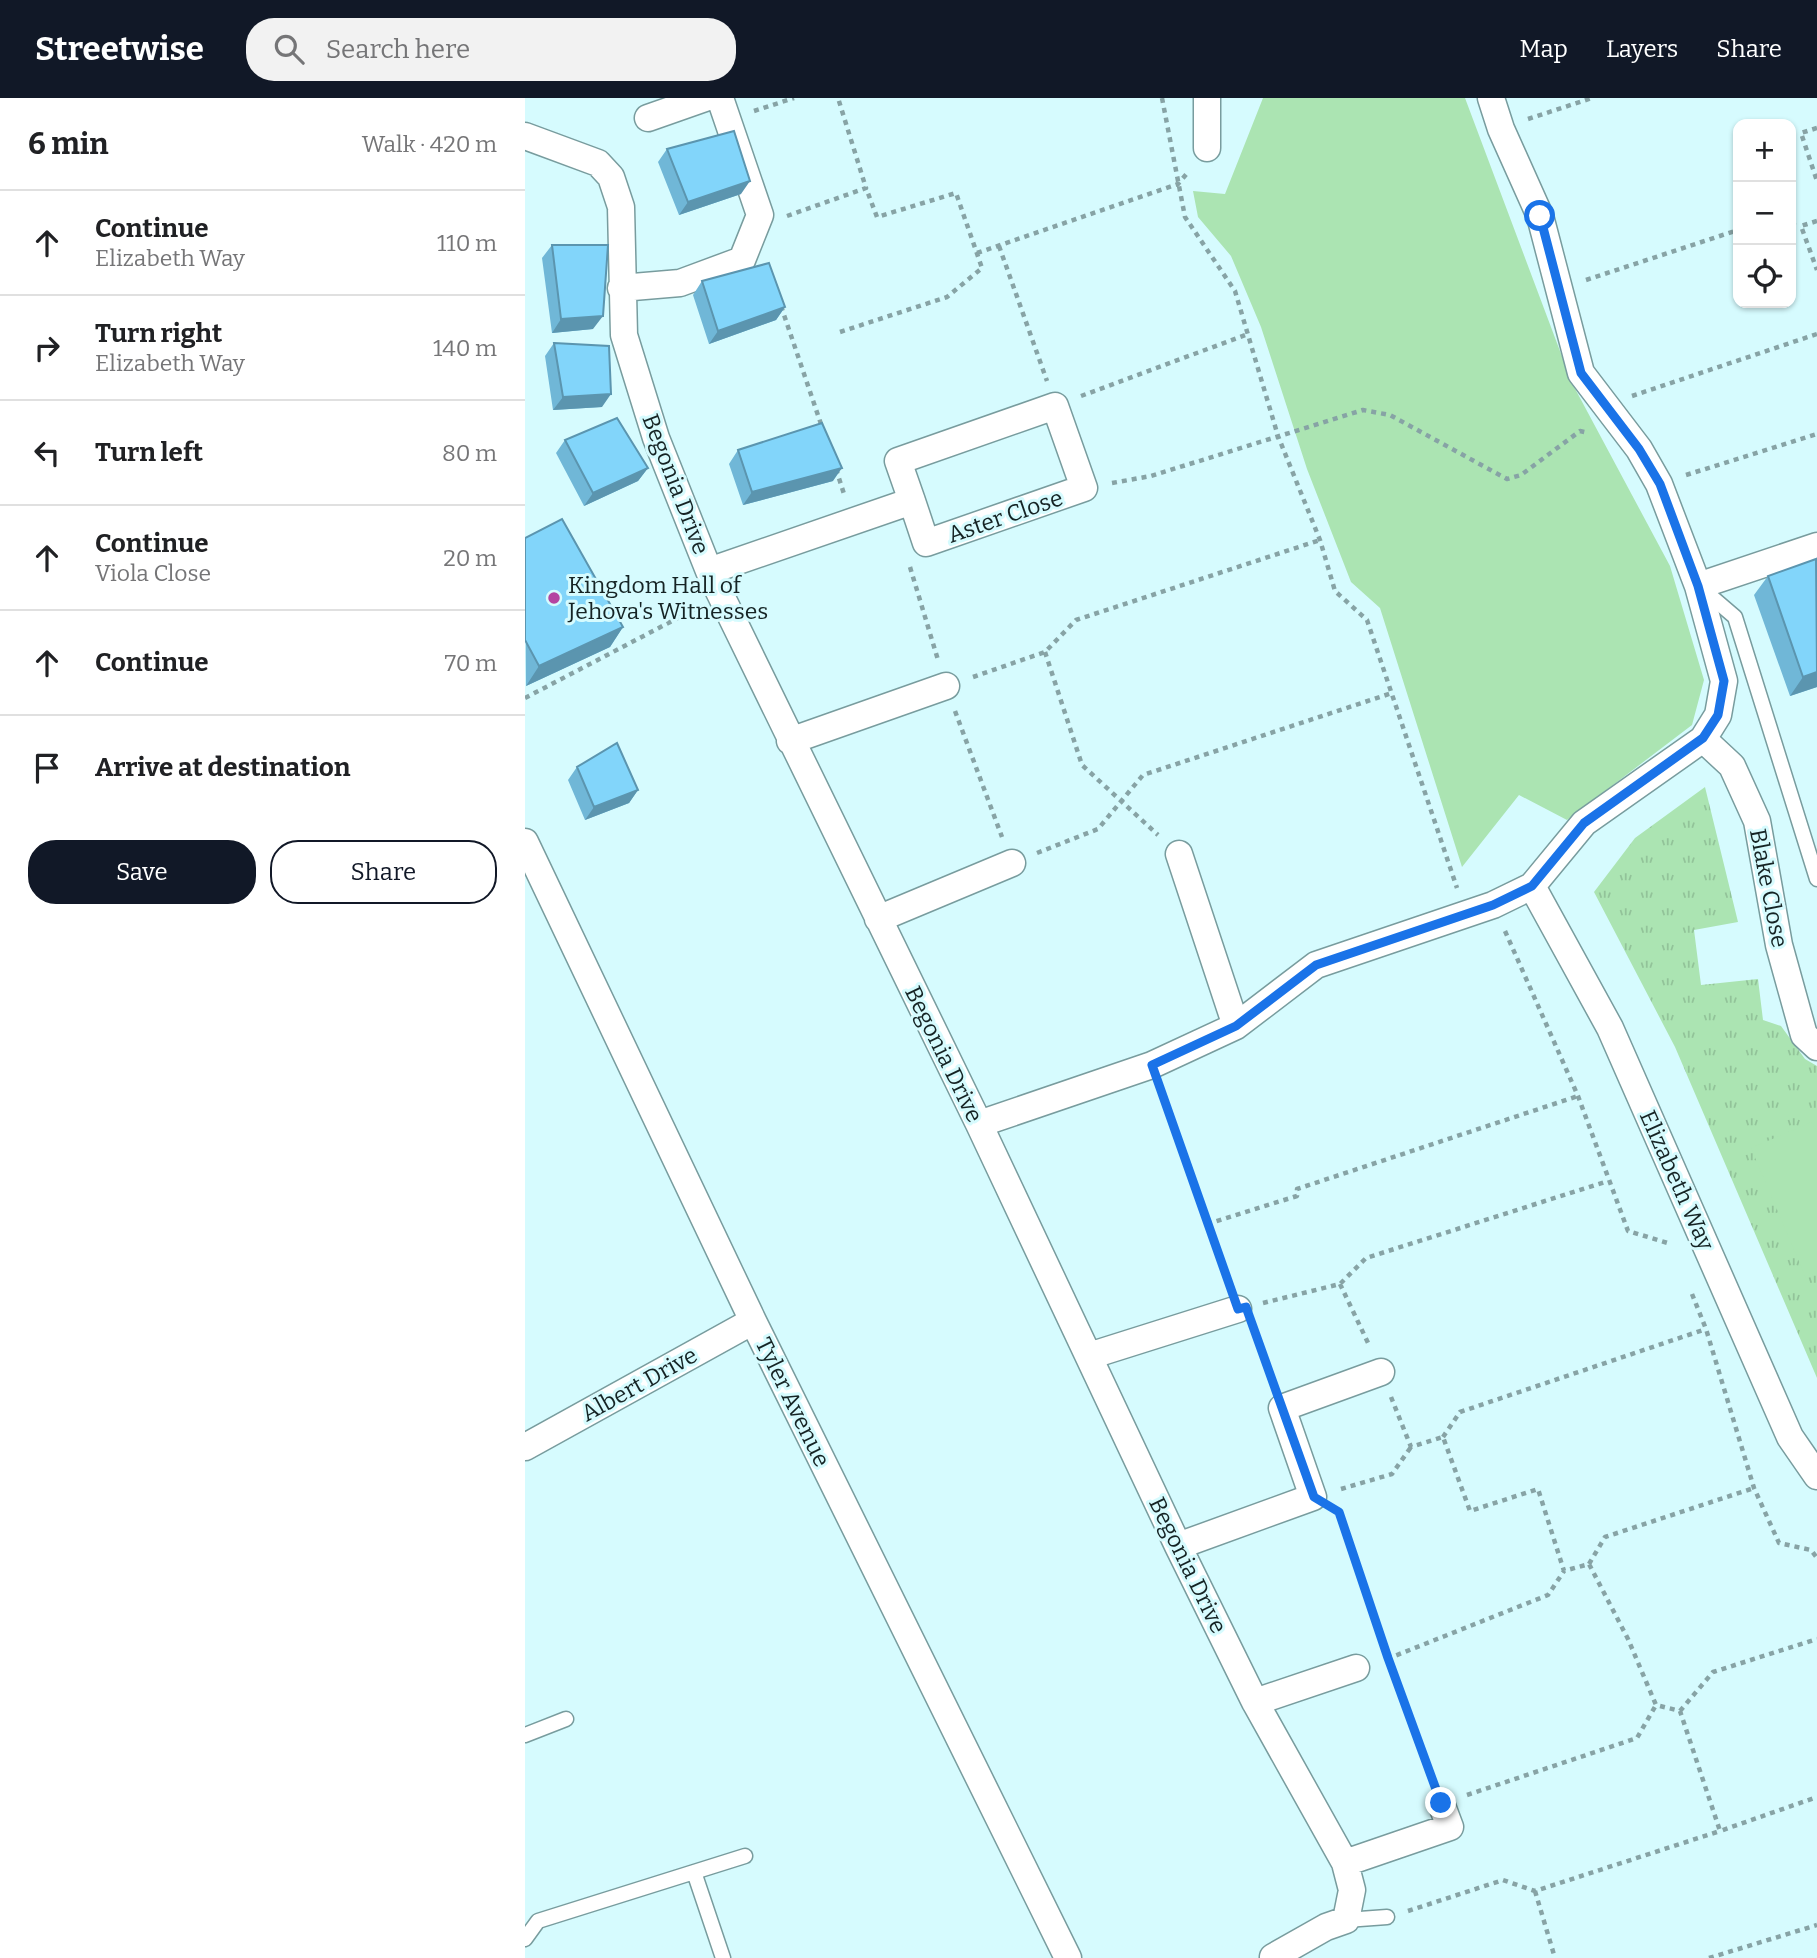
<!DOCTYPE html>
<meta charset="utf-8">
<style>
:root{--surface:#fff;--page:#f2f2f2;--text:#202124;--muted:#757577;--line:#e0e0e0;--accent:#111827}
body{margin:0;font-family:Bitter,serif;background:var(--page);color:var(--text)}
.controls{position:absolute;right:21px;top:21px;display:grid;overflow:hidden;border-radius:14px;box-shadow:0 2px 5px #0004}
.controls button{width:63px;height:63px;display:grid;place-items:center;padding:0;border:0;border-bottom:2px solid var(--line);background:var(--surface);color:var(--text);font:35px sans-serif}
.stop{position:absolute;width:21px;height:21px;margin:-16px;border:5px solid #1a73e8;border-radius:50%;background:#fff}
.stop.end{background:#1a73e8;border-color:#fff;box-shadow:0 2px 7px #0008}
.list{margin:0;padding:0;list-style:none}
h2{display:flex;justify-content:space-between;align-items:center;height:91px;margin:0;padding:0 28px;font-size:30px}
h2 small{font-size:23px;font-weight:400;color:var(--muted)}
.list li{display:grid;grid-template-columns:46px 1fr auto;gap:21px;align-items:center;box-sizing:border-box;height:105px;padding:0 28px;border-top:2px solid var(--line)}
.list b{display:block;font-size:26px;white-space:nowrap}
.list p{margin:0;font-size:23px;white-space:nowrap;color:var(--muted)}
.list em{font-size:23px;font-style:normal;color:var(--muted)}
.actions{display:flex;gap:14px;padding:21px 28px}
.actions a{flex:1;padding:16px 0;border:2px solid var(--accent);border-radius:28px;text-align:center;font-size:24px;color:var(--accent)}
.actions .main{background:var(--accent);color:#fff}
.icon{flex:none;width:38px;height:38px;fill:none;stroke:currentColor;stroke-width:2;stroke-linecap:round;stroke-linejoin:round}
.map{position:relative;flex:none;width:1292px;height:1860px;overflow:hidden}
header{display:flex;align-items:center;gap:42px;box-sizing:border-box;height:98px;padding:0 35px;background:var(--accent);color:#fff}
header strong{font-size:33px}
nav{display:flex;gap:38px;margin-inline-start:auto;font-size:24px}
.search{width:490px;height:63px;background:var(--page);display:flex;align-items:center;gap:18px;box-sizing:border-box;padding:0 24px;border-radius:28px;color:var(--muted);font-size:26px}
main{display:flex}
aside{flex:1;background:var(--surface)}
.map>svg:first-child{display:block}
.grass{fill:url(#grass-tufts)}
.park{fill:#abe4b2}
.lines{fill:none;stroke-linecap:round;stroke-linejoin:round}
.lane-casing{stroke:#789c9e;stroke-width:17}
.street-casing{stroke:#789c9e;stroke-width:29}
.path{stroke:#87a3a5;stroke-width:4.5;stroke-dasharray:5 5;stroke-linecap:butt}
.lane{stroke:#fff;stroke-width:14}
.street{stroke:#fff;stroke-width:26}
.wall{fill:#70b7d7}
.shaded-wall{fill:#5b95af}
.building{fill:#82d5fa;stroke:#5b95af;stroke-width:2}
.route{stroke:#1a73e8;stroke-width:9}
.poi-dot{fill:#b444a1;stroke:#d6fbfe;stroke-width:2.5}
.labels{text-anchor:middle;stroke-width:6;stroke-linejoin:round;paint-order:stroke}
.street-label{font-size:23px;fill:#152324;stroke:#d6fbfe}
.poi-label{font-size:23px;fill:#152324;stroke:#d6fbfe;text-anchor:start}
</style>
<header>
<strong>Streetwise</strong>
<div class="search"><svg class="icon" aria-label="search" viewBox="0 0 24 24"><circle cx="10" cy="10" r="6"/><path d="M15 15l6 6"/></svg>Search here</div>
<nav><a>Map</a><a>Layers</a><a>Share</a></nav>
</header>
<main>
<aside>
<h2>6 min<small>Walk · 420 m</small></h2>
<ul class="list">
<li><svg class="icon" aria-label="ahead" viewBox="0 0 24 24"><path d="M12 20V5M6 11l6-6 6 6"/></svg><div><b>Continue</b><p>Elizabeth Way</p></div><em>110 m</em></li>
<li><svg class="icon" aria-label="right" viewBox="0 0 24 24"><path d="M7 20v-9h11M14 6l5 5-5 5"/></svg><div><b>Turn right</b><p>Elizabeth Way</p></div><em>140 m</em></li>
<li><svg class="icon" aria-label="left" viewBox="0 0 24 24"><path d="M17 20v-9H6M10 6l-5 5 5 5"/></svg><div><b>Turn left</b></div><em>80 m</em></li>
<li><svg class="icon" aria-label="ahead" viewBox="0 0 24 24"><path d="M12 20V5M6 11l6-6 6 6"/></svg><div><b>Continue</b><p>Viola Close</p></div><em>20 m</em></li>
<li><svg class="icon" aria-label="ahead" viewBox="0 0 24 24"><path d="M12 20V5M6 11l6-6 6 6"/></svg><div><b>Continue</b></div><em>70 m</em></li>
<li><svg class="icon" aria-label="arrive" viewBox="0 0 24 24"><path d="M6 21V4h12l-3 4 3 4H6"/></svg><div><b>Arrive at destination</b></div></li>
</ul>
<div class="actions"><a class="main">Save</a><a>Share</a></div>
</aside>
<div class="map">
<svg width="1292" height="1860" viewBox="0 0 1292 1860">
<defs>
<pattern id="grass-tufts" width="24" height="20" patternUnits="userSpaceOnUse" patternTransform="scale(1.75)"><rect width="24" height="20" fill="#abe4b2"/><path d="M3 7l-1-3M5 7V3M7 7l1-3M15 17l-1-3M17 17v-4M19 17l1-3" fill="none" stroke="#92c399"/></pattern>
</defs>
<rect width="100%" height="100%" fill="#d6fbfe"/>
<path class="grass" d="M1180,689L1213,824L1169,832L1176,887L1233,881L1238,922L1256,928L1280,961L1292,968V1280L1150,949L1069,794L1110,740Z"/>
<path class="park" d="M738,0H940L1047,285L1145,468L1179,582L1167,627L1042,722L994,697L937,769L855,510L826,484L782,371L736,229L706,158L673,119L668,93L700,96Z
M1287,1024L1292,1035V1175L1281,1180L1226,1050Z"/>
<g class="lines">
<defs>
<path id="lane" d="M1175,489L1210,519L1292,781
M0,1637L41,1621
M169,1774L198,1860
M821,1822L862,1819
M0,1841L13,1823L220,1758"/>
<path id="street" d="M123,20L180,0
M0,38L73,65L86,79L96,109L99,237L131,340L184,473L454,1026L653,1448L730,1604L820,1765L827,1792L821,1822L801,1829L748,1859
M682,50V0
M96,190L155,185L217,162L235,117L195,0
M184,473L387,403L401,445L559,390L530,308L373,363L387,403
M1173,488L1292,448
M1178,641L1207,668L1232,723L1254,847L1279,937L1292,949
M265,643L421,588
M0,744L228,1223L543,1860
M654,756L711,928
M1007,788L1085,930L1265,1339L1292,1378
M353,821L487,765
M454,1026L627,967L711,928L791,867L968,807L1007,788L1059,725L1178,641L1193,617L1199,583L1173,488L1134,386L1114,351L1056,275L1015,118L976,31L966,0
M564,1258L713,1211
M0,1349L228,1223
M653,1448L788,1399L757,1310L856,1274
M730,1604L831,1570
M820,1765L925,1729L916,1705"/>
</defs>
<use href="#lane" class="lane-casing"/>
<use href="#street" class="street-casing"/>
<path class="path" d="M637,0L660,119L710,193L753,338L795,442L810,493L842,522L932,790
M229,13L269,0
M1003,21L1067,0
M1292,30L1276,35L1292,83
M262,118L341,90L313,0
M1292,123L1276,128L1292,172
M1266,127L1276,128
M474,148L522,283
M452,155L653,86L664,73
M1061,182L1213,132
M256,208L297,329
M315,234L422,199L457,170L431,95L352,119L341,90
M556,298L723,236
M1107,298L1292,236
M311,371L319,396
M1161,377L1292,336
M587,385L626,378L838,312L865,317L982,381L996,377L1055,333L1064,335
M385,469L413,562
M520,554L557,667L633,737
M448,579L520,554L551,522L795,442
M0,600L170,511
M430,613L477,739
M512,755L573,731L618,677L867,595
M980,833L1053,998L1103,1133L1146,1146
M637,995L703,1185
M682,1126L772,1098V1091L1053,998
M815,1186L845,1249
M1167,1196L1181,1231L1229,1390L1254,1445L1286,1452L1292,1460
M738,1205L815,1186L841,1160L1083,1083
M729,1232L747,1283
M866,1299L886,1349L918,1339L945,1413L1013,1391L1039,1473L1064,1466L1103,1541L1131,1607L1155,1613L1195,1733L1292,1699
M918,1339L935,1314L1181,1231
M816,1391L867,1376L886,1349
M814,1414L863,1560L907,1679
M1064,1466L1080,1439L1229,1390
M862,1561L1023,1497L1039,1473
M1155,1613L1188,1574L1292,1541
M942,1697L1112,1640L1131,1607
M1010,1793L1030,1860
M883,1813L978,1782L1010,1793L1195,1733
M1184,1860L1292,1827"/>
<use href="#lane" class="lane"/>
<use href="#street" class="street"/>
</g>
<path class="wall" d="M142,51L216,96L154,117L133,64Z
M27,147L68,231L27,235L17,160Z
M177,183L260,209L251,222L184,246L168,197Z
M29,245L77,309L28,312L20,258Z
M40,342L123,370L113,383L59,408L31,355Z
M213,352L308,383L218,407L204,366Z
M0,440L98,529L85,549L1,588Z
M1292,462V589L1265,598L1229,497L1243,478Z
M52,669L113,692L104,705L60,722L43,682Z"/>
<path class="shaded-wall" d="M225,83L216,96L154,117L163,104Z
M260,209L251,222L184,246L193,233Z
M78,218L68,231L27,235L36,221Z
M86,296L77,309L28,312L38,299Z
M123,370L113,383L59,408L68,395Z
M317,370L308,383L218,407L227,394Z
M98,529L85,549L1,588L14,568Z
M1292,574V589L1265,598L1278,579Z
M113,692L104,705L60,722L69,709Z"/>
<path class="building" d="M209,33L225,83L163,104L142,51Z
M27,147H83L78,218L36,221Z
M244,165L260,209L193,233L177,183Z
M29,245L84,248L86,296L38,299Z
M92,320L123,370L68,395L40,342Z
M297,325L317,370L227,394L213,352Z
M37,421L98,529L14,568L0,542V440Z
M1291,461L1292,574L1278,579L1243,478Z
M92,645L113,692L69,709L52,669Z"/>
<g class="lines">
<path class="route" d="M916,1705L863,1560L814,1414L789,1399L721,1209L713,1211L627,967L711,928L791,867L968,807L1007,788L1059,725L1178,640L1193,617L1199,583L1173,488L1135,386L1114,351L1056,275L1015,118"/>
</g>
<circle class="poi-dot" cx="29" cy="500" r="7"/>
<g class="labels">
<g class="street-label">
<text transform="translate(151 386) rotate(69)" y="8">Begonia Drive</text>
<text transform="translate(480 418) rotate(-19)" y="8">Aster Close</text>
<text transform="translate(1244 790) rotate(79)" y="8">Blake Close</text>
<text transform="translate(419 956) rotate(64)" y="8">Begonia Drive</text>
<text transform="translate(1152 1082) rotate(66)" y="8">Elizabeth Way</text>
<text transform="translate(114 1286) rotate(-29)" y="8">Albert Drive</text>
<text transform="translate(268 1304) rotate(64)" y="8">Tyler Avenue</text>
<text transform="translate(663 1467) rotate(64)" y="8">Begonia Drive</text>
</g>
<g class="poi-label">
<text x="43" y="495">Kingdom Hall of<tspan x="43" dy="26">Jehova's Witnesses</tspan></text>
</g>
</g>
</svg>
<div class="controls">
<button>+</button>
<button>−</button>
<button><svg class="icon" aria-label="locate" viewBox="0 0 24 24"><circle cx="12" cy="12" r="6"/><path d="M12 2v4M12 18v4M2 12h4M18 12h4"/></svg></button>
</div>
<div class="stop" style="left:1015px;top:118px"></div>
<div class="stop end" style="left:916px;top:1705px"></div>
</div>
</main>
